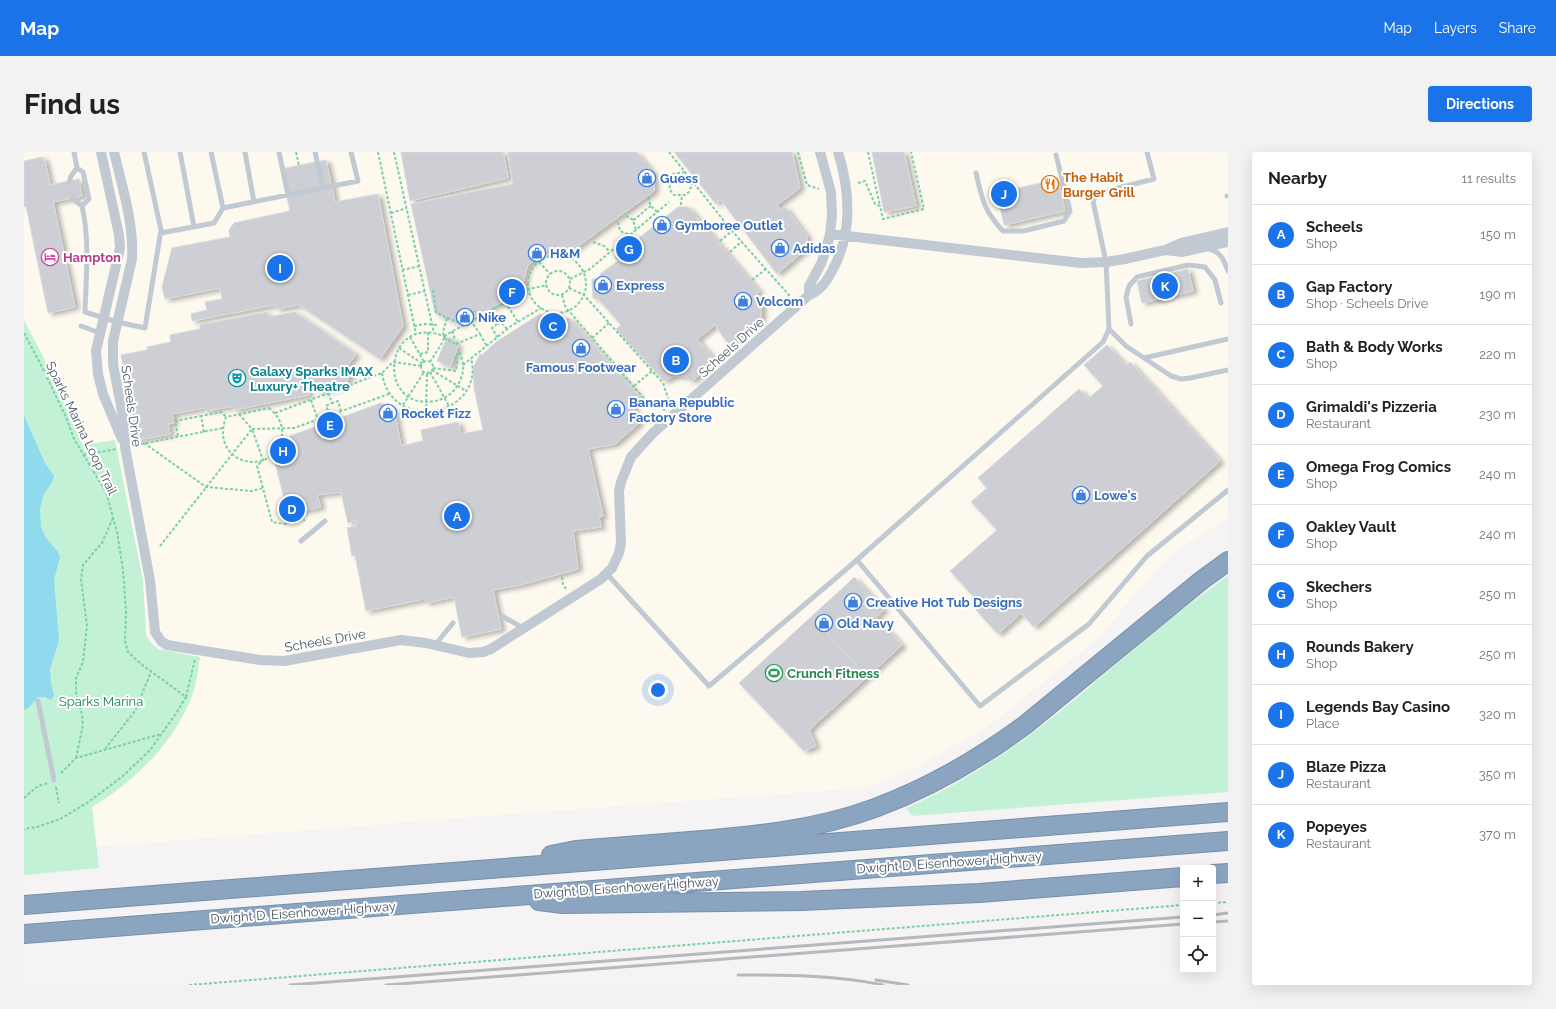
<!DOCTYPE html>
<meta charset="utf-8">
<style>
:root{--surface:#fff;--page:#f2f2f2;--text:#202124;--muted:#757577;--line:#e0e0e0;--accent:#1a73e8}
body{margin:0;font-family:Raleway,sans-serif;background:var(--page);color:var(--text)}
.controls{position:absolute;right:12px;bottom:12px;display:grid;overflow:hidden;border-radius:4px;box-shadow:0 4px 16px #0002}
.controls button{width:36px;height:36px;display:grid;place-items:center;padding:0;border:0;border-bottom:1px solid var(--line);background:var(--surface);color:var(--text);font:20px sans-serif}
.you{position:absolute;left:634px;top:538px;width:14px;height:14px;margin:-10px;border:3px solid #fff;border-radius:50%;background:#1a73e8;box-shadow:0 0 0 6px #1a73e833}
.badge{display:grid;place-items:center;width:26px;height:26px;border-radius:50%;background:var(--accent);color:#fff;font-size:13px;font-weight:700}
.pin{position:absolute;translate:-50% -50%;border:2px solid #fff;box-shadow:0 1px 4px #0006}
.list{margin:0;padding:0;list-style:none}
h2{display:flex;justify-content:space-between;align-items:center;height:52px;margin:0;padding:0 16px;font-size:17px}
h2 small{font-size:13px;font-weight:400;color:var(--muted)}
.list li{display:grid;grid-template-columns:26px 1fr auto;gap:12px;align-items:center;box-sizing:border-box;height:60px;padding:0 16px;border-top:1px solid var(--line)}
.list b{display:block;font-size:15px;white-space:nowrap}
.list p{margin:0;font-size:13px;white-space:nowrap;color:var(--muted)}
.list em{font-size:13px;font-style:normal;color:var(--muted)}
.icon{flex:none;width:22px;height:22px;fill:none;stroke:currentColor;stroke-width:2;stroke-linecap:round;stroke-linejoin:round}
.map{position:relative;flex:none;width:1204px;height:833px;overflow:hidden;border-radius:4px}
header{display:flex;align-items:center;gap:24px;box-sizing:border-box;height:56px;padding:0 20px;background:var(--accent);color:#fff}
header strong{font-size:19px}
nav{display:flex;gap:22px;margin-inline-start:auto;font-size:14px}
.intro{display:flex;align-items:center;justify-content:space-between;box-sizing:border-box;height:96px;padding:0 24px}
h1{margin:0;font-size:28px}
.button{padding:10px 18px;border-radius:4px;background:var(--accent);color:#fff;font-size:14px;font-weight:700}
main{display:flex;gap:24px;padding:0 24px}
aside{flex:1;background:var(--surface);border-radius:4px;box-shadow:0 4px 16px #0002}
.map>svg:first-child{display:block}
.commercial{fill:#fdf9ef}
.green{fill:#c3f1d5}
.water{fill:#90daee}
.building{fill:#cdcfd5;stroke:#d7d9de;filter:url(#shadow)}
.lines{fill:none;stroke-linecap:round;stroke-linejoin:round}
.motorway-casing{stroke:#7690ad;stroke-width:20}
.path{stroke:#7ad0a6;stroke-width:2;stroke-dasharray:3 2;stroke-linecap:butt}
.service{stroke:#c1cad2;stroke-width:5}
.minor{stroke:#c1cad2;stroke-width:10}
.motorway{stroke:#8ba5c1;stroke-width:18}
.rail{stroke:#b5b8bd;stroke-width:3}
.path-bridge{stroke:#7ad0a6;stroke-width:2;stroke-dasharray:3 2;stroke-linecap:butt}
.labels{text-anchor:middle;stroke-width:4;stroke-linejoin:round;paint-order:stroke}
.food-label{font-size:13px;font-weight:bold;fill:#c56008;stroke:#fff;text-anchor:start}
.shop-label{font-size:13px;font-weight:bold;fill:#366cbe;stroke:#fff;text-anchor:start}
.hotel-label{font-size:13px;font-weight:bold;fill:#b23c85;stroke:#fff;text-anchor:start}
.street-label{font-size:13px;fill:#4a5661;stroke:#fff}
.culture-label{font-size:13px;font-weight:bold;fill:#0d838f;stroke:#fff;text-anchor:start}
.leisure-label{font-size:13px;font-weight:bold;fill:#27864d;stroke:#fff;text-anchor:start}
.park-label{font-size:13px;fill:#17864f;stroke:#fff}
</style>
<header>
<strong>Map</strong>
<nav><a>Map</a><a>Layers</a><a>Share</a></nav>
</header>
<div class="intro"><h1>Find us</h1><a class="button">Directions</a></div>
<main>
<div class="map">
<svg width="1204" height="833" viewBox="0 0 1204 833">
<defs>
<filter id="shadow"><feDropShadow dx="4.5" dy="2.5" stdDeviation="2" flood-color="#0004"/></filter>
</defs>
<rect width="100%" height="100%" fill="#f5f3f3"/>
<path class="commercial" d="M0,0H1204V365L1152,399L1126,425L1075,485L965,574L889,617L856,631L839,636L460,664L72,695L68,655L105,629L130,605L147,584L166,550L171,533L176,505L134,497L128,492L122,483L119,429L91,288L59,294L0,168Z"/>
<path class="green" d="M0,168L26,218L59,293L91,288L119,429L122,483L128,492L134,497L176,505C174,520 172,535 166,549C147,594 109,630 68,655L75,716L0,723Z
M1204,424V640L888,664L882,656C924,638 965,613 1002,586C1071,534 1133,473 1204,424Z"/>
<path class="water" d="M0,264L21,311L30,324L28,330L19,344L16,357L17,375L22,386L34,400L36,405L30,428L35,488L26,517L27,530L30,544L27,548L21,545H14C9,549 7,556 0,558Z"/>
<path class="building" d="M377,0H479L484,26L386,49Z
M484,0H612L630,22V39L549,98L536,95L518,100L503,115L499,132L502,137L435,173L411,161L387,52L489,32Z
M650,0H768L776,36L753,53L757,58L761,55L783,84L782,97L753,122L696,47L692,52Z
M848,0H880L892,54L860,60Z
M19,5L20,9H21L26,33L55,27L58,44L29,50L51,155L24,161L2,54L0,55V9Z
M302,8L311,50L354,42L379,174L356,207L275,153L253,157L250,153L168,169L167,162L183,158L181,150L198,147L196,136L141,147L138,135L148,96L206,85L205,78L210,71L266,59L257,17Z
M1034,27L1041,59L980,73L973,41Z
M654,55H664L735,139L731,145L738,148L737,167L704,192L691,173L673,187L692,209L668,229L660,224H650L640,229L592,177L597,173L575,148L569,146L568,127H576V122L594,109L591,105Z
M1164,117L1169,139L1118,151L1113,129Z
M243,160L244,165L271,160L332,202L323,214L330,219L318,235L294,240L293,234L283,236L285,243L210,258V254L181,259L180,256L148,262L150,271L144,272L146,282L113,288L97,203L123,198V195L147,190L146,183L176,177V173Z
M516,162L523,166L537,167L545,166L615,244L609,254L615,271L591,292L564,297L579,364L575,365L577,375L549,379L554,417L496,433L469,438L477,477L438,485L430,445L402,451L401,447L342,459L331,403L328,404L323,376L332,374V368L324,371L317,340L293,343L297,355L264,362L251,310L258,302L266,284L357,251L370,257L377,294L399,289L397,278L434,270L437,282L459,278L450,236L449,216L456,202L458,203L472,190Z
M423,185L429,187L434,195L426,215L413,209Z
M1083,193L1102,214L1106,210L1196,309L1010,475L997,461L974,482L952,458L957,453L926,419L973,378L947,350L963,336L954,326L1055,237L1064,247L1079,234L1060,213Z
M830,425L860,458L852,465L822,433Z
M822,433L878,493L843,525L788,464Z
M788,464L843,525L785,578L792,594L780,599L715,531Z"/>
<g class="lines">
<defs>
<path id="motorway" d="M527,703L552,698C590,695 628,692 666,689C728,684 792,678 851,656C905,636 955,607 1001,573L1178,428L1204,409
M1189,722L1204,721
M515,749L539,752L777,749L955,741L1159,725
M0,753L1204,660
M0,782L1204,689"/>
</defs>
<use href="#motorway" class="motorway-casing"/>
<path class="path" d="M272,0L275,14
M354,0L392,182
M370,0L410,181
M645,0L708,79L765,143L764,147
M774,0L783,33L795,37
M844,0L856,54
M661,20L649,22L645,26L646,38L650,43H661L665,40L669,30
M635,27L645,28
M834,31L841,29L851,52L856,54L859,67L900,57L887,0
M625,45L626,53L633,60
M657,53L658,43
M367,61L383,56
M602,64L609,68L612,78
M609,68C616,64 620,58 627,54
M594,70L596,79L606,83
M696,89L708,79
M569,90L580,94L586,100
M706,100L718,89
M504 132a29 29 0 1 1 58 0a29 29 0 1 1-58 0Z
M515,110L526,122
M378,118L396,114
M522 131a12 12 0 1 1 24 0a12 12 0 1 1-24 0Z
M546,127L566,117L645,50
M728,128L742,117
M545,136L560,143L639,231L646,252
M384,143L401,139
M538,143L541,154L545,159L623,250L641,258
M481,150L494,170
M465,159L473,172L468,176L473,185
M423,166L434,170L451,159
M473,172L478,171L483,177
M390,174L401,172L414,173
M428,179L431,187
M0,181L16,211L42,265L50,287L82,340L93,380L99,418L102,460L101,489L104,500L117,512L162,545L151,563L126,598L99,624L63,651L36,667L13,675L0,677
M456,182L462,193
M420,184L505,137L523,133
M386,185L400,210
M422,185C359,158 351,260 411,249C423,247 433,238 437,226C441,217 439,206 434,197
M568,186L585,171
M432,192L456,182L447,169
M375,196L399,212
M396,202L404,200V180
M397 215a6 6 0 1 1 12 0a6 6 0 1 1-12 0Z
M406,210L418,191L420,186
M439,213L487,174L517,156
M409,216L432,219L433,210L431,204L436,201
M408,218L442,239
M406,220L425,254
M358,221C367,283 462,264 447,206
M610,234L628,219
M304,241L308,251L314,249L317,259
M287,248L294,268
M379,253L400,220
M245,256C253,263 259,271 258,282C254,327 184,315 202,265Z
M402,260L403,220
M251,261L358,221L369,210L398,214
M215,262L228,277L270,276L365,242
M306,263L302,254L308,251
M180,280L177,264L198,260L202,265
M154,284L151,269L177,264
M120,291L182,335L228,339L239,336
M112,293L199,276
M59,303L92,297
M136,394L228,277L239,308L233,314L248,370L260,372L281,368
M538,425L539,432L542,437
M162,545L171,507
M81,597L111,559L127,520
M52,606L59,573L58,563L52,540V526L59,510L63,474L57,427L59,413L78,391L89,366
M37,621L52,606L137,582
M32,635L35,651
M0,646L14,634L24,631
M1189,751L1204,750
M165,833L1159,753"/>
<path class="service" d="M50,0L53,16L59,20L65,47L58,54C66,89 62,125 61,160L93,170L121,176L137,78L120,0
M156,0L170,75
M187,0L199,56
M221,0L230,50
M255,0L264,43
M291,0L299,36
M952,21C958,47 960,59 979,79H999L1040,69L1046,59L1032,3
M45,31L47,24L53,16
M1203,44H1204
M49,47L58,54
M137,81L190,71L199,56L334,29L327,0
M1185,97C1197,100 1200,108 1204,119
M1107,172L1102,145L1105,134L1113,125L1164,113L1181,115L1191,128L1197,151
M57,174L76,181
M1085,177L1102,194L1147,224L1157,227L1166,226L1204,218
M1120,206L1204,187
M277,389L301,369
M833,408L956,554L1065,472L1123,404L1204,338
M583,422L685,534L826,414L1079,190L1085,177L1082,110L1069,49L1074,41L1130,27L1123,0
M478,464L499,476
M411,493L429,471
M14,549L30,628"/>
<path class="minor" d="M77,0L95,83L96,96L72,199L74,222L79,242L98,287
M90,0C98,35 110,70 108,107L89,189V212L100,270L101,295L126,428L131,480L137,489L143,493L236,508L260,509L377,488L402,491L445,501L459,500L467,497L577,427L588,416L595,401L597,391L595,339L597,330L607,305L629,281L785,143C797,138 803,129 809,117C829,80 826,39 814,0
M806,82L1057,111L1082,110L1101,107L1141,98L1157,91L1204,80
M1141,98L1158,100L1204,90
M785,143V134L797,112L802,98L806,82L808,64L807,40L796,0"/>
<use href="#motorway" class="motorway"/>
<path class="rail" d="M1189,763L1204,761
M1189,770L1204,769
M714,823C763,823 811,823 859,833
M852,828L884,833
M266,833L1159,765
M362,833L1159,772"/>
<path class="path-bridge" d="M409,138L412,160L423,166L419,180L420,186L432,192"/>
</g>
<defs>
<symbol id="shop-ring" viewBox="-11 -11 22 22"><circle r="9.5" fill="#fff" stroke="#3f7fe0" stroke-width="1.5"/><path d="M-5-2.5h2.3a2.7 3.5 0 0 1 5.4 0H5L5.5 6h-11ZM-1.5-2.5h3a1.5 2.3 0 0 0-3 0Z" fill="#3f7fe0"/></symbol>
<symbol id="restaurant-ring" viewBox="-11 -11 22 22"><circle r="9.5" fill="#fff" stroke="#e8710a" stroke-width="1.5"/><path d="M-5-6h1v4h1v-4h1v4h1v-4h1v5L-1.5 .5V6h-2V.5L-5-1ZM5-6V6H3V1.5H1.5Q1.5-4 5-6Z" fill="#e8710a"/></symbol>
<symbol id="hotel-ring" viewBox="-11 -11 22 22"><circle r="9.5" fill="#fff" stroke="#d1479c" stroke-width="1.5"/><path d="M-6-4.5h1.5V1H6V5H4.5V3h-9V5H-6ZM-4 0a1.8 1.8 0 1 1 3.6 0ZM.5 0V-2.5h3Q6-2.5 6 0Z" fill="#d1479c"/></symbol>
<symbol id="theatre-ring" viewBox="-11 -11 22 22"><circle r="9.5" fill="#fff" stroke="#0f9aa8" stroke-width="1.5"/><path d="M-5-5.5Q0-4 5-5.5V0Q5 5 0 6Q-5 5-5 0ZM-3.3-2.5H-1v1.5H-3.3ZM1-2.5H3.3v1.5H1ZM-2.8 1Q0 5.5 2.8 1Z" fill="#0f9aa8"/></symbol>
<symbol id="stadium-ring" viewBox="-11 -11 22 22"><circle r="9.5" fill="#fff" stroke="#2e9e5b" stroke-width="1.5"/><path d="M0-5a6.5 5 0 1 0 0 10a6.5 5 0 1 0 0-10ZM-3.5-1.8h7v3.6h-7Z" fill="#2e9e5b"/></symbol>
</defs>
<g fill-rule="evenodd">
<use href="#shop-ring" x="613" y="16" width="20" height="20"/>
<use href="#restaurant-ring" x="1016" y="22" width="20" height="20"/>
<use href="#shop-ring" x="628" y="63" width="20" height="20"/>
<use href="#shop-ring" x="746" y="86" width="20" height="20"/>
<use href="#shop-ring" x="503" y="91" width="20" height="20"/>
<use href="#hotel-ring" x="16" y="95" width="20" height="20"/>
<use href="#shop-ring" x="569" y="123" width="20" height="20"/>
<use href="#shop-ring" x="709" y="139" width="20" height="20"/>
<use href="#shop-ring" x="431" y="155" width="20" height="20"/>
<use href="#shop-ring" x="547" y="186" width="20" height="20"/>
<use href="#theatre-ring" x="203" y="216" width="20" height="20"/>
<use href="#shop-ring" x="582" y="247" width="20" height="20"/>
<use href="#shop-ring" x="354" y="251" width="20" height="20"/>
<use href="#shop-ring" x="1047" y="333" width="20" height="20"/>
<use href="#shop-ring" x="819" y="440" width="20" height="20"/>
<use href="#shop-ring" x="790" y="461" width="20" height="20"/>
<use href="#stadium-ring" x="740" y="511" width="20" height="20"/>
</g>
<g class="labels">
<g class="food-label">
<text x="1039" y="30">The Habit<tspan x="1039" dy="15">Burger Grill</tspan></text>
</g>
<g class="shop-label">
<text x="636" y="31">Guess</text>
<text x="651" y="78">Gymboree Outlet</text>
<text x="769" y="101">Adidas</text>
<text x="526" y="106">H&amp;M</text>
<text x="592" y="138">Express</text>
<text x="732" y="154">Volcom</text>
<text x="454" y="170">Nike</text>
<text x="557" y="220" text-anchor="middle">Famous Footwear</text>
<text x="605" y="255">Banana Republic<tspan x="605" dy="15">Factory Store</tspan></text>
<text x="377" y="266">Rocket Fizz</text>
<text x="1070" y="348">Lowe's</text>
<text x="842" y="455">Creative Hot Tub Designs</text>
<text x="813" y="476">Old Navy</text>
</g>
<g class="hotel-label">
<text x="39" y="110">Hampton</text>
</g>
<g class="street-label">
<text transform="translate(707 195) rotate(-42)" y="5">Scheels Drive</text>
<text transform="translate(108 254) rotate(82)" y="5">Scheels Drive</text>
<text transform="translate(58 276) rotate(64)" y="5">Sparks Marina Loop Trail</text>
<text transform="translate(301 488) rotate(-10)" y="5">Scheels Drive</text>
<text transform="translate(925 710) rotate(-4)" y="5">Dwight D. Eisenhower Highway</text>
<text transform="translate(602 735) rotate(-4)" y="5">Dwight D. Eisenhower Highway</text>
<text transform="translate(279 760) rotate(-4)" y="5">Dwight D. Eisenhower Highway</text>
</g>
<g class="culture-label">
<text x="226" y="224">Galaxy Sparks IMAX<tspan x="226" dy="15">Luxury+ Theatre</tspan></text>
</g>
<g class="leisure-label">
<text x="763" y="526">Crunch Fitness</text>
</g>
<g class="park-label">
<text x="77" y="554">Sparks Marina</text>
</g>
</g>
</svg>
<div class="controls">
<button>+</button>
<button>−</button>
<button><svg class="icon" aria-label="locate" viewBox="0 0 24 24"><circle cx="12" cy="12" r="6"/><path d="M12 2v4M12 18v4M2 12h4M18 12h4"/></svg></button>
</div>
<div class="you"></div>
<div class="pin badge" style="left:433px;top:364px">A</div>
<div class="pin badge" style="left:652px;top:208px">B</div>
<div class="pin badge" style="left:529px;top:174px">C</div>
<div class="pin badge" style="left:268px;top:357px">D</div>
<div class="pin badge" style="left:306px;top:273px">E</div>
<div class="pin badge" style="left:488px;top:140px">F</div>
<div class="pin badge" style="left:605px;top:97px">G</div>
<div class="pin badge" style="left:259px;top:299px">H</div>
<div class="pin badge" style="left:256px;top:116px">I</div>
<div class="pin badge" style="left:980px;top:42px">J</div>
<div class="pin badge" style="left:1141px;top:134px">K</div>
</div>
<aside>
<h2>Nearby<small>11 results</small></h2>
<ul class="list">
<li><span class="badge">A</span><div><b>Scheels</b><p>Shop</p></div><em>150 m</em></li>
<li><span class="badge">B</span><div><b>Gap Factory</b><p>Shop · Scheels Drive</p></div><em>190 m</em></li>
<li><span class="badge">C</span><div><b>Bath &amp; Body Works</b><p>Shop</p></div><em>220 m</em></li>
<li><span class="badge">D</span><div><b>Grimaldi's Pizzeria</b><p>Restaurant</p></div><em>230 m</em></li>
<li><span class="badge">E</span><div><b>Omega Frog Comics</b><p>Shop</p></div><em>240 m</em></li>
<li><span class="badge">F</span><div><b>Oakley Vault</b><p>Shop</p></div><em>240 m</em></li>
<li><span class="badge">G</span><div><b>Skechers</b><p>Shop</p></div><em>250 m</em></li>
<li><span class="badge">H</span><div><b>Rounds Bakery</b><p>Shop</p></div><em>250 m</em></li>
<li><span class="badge">I</span><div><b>Legends Bay Casino</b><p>Place</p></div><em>320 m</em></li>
<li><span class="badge">J</span><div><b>Blaze Pizza</b><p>Restaurant</p></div><em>350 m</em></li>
<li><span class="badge">K</span><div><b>Popeyes</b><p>Restaurant</p></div><em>370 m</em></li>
</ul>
</aside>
</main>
